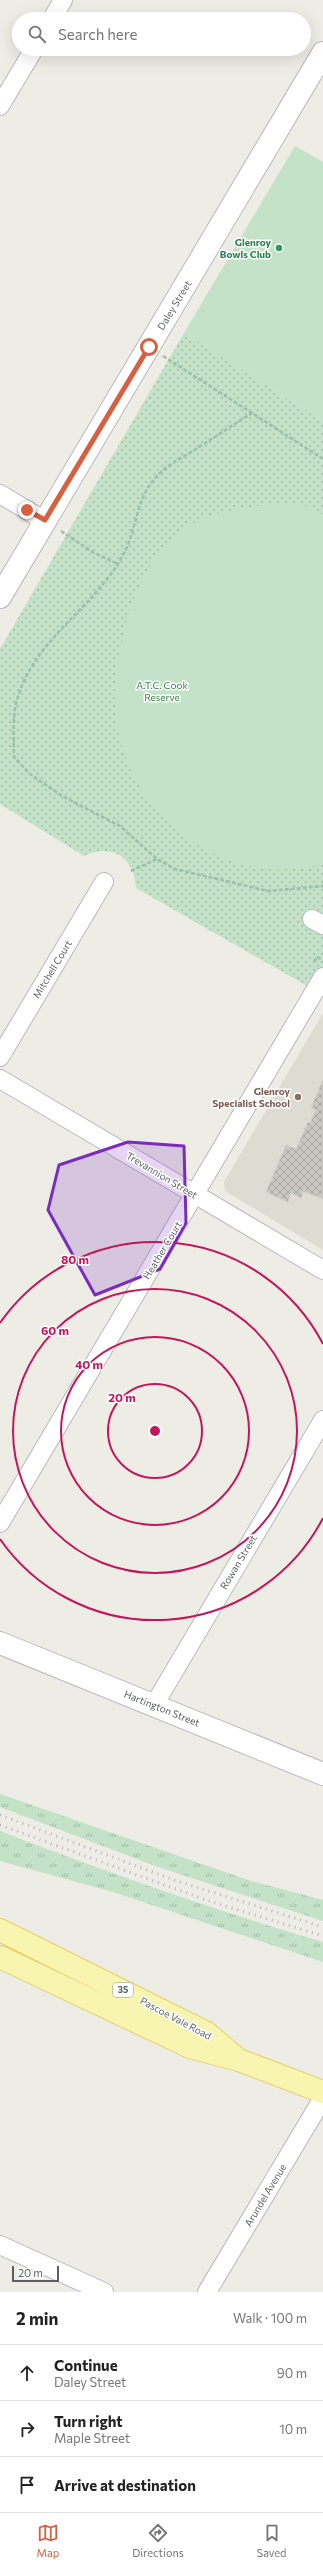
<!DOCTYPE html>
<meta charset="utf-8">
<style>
:root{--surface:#fff;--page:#f6f6f6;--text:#222;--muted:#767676;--line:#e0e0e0;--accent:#d86040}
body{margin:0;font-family:Commissioner,sans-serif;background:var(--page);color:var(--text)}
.scale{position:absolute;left:12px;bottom:10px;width:47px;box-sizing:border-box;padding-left:4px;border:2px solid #5c5f63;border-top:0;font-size:11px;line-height:14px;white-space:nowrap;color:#5c5f63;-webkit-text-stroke:3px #fff;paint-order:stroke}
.stop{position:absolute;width:12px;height:12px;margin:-9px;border:3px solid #d86040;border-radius:50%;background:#fff}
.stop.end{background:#d86040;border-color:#fff;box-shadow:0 1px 4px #0008}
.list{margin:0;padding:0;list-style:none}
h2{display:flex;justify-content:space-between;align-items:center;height:52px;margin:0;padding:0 16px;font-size:17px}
h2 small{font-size:13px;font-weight:400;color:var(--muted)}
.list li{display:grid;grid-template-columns:26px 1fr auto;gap:12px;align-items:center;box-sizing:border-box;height:56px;padding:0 16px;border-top:1px solid var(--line)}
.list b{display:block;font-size:15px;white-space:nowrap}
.list p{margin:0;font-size:13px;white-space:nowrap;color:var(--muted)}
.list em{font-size:13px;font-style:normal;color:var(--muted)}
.icon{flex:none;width:22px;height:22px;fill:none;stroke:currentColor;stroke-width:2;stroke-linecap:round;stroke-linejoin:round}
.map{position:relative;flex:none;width:323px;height:2292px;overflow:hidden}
.search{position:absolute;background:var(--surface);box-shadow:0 4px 16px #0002;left:12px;right:12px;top:12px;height:44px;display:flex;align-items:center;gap:10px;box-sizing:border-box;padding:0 14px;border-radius:22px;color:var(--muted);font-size:15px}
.sheet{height:220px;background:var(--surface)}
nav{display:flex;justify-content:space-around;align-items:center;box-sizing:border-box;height:56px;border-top:1px solid var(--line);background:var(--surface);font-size:11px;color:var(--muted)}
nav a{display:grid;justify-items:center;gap:2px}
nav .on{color:var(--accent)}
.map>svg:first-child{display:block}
.education{fill:#dddcd3}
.grass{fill:url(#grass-tufts)}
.park{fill:url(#park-dots)}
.pitch{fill:#c3e2c8}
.building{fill:url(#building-cross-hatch);stroke:#d1cfc3}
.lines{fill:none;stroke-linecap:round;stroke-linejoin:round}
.minor-casing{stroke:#b7b9bd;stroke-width:20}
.tertiary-casing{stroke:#b7b9bd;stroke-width:24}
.primary-casing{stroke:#e4d167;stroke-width:24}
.path{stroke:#9cc0ab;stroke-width:2.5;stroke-dasharray:4 2;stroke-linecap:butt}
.minor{stroke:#fff;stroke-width:18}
.tertiary{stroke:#fff;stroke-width:22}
.primary{stroke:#f7f5b0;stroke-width:22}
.rail{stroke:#b4b5b5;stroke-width:3;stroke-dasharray:1 5;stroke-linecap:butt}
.route{stroke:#d86040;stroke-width:5}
.marked{fill:#7b2cbf;fill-opacity:0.2;stroke:#7b2cbf;stroke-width:3;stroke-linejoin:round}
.ring{fill:none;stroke:#c2185b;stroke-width:2}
.leisure-dot{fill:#2e9e5b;stroke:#fff;stroke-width:1.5}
.education-dot{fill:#8d6e63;stroke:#fff;stroke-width:1.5}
.labels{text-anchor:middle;stroke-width:3;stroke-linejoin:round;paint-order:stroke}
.shield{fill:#fff;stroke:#8d8f92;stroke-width:1}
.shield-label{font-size:9px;font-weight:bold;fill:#5c5f63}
.leisure-label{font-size:10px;font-weight:bold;fill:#27864d;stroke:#fff;text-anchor:end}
.street-label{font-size:10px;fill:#5c5f63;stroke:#fff}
.park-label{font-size:10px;fill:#3e814a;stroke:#fff}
.education-label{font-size:10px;font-weight:bold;fill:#785e54;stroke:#fff;text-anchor:end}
.centre{fill:#c2185b;stroke:#fff;stroke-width:2}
.ring-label{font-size:12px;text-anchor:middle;font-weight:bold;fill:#c2185b;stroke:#fff;stroke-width:3;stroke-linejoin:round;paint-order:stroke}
</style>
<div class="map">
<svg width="323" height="2292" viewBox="0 0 323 2292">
<defs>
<pattern id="grass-tufts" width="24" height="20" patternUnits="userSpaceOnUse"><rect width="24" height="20" fill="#c3e2c8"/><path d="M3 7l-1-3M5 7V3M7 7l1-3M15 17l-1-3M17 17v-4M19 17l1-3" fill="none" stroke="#a2baa6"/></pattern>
<pattern id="park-dots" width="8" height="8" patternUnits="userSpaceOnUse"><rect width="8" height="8" fill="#c3e2c8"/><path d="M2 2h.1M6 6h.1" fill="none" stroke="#a2baa6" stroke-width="1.8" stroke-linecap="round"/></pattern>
<pattern id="building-cross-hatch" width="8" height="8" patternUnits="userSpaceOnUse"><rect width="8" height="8" fill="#c9c7c1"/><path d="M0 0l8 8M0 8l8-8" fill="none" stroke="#a6a5a0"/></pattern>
</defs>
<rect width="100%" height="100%" fill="#edede5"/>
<path class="education" d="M323,1013V1250L225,1191L224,1182Z"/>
<path class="grass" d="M0,1794L251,1881L323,1900V1921L158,1867L0,1807Z
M0,1831C106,1872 214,1910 323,1942V1962L113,1892L0,1861Z"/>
<path class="park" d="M184,333L323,421V995L136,888C135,858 112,842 84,856L0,804V649Z"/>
<path class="pitch" d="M295,146L323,162V421L184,333Z
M281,503L305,506L323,514V865C302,868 281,872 260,868C171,853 110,776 115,685C115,667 120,649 124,632C131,595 157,542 191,524C218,510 251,507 281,503Z"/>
<path class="building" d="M323,1080V1199L303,1191L301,1198L291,1193L288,1202L266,1192L286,1145L296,1149L308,1122L310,1123L316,1110L311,1108Z"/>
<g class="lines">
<defs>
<path id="minor" d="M52,19L63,0
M0,106L34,49
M0,494L45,521
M312,919L323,925
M0,1057L104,882
M0,1079L323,1270
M0,1523L323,977
M154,1705L323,1420
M0,2245L104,2292
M207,2292L323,2098"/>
<path id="tertiary" d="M0,597L323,53
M0,1643L323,1774"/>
<path id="primary" d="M0,1930L207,2033L235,2057
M0,1957L190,2047L239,2060L323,2092"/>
</defs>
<use href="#minor" class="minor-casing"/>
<use href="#tertiary" class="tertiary-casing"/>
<use href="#primary" class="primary-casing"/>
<path class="path" d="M163,356L252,413
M323,459L252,413C233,425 215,437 196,449C182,458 167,465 156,477C135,500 137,531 122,557C92,610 34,639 17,700C12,718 14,738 14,757L30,774L62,796L120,826L157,859L175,869L268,891L323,886
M61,531L94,553L118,564
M131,871L157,859
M314,962L317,957L323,960"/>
<use href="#minor" class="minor"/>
<use href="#tertiary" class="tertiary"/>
<use href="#primary" class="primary"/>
<path class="rail" d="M0,1815L174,1880L323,1927
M0,1825L206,1900L323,1936"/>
</g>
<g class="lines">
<path class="route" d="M27,510L45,520L149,347"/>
</g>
<path class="marked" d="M128,1142L184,1146L186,1223L160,1269L95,1295L48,1210L59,1165Z"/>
<g class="ring">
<circle cx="155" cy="1431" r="47"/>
<circle cx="155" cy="1431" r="94"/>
<circle cx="155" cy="1431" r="142"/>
<path d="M323 1518A189 189 0 0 1 0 1539M0 1323A189 189 0 0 1 323 1344"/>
</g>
<circle class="leisure-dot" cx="279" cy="248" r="4"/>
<circle class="education-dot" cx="298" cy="1097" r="4"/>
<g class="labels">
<rect class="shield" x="113" y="1983" width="20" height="14" rx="3"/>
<g class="shield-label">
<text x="123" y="1993">35</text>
</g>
<g class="leisure-label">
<text x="271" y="246">Glenroy<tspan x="271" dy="12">Bowls Club</tspan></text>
</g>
<g class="street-label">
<text transform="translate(174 305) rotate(-59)" y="4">Daley Street</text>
<text transform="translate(52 969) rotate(-59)" y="4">Mitchell Court</text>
<text transform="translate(162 1175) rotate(31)" y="4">Trevannion Street</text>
<text transform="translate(162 1250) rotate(-59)" y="4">Heather Court</text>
<text transform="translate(238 1562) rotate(-59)" y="4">Rowan Street</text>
<text transform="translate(162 1708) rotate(22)" y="4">Hartington Street</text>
<text transform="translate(176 2018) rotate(28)" y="4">Pascoe Vale Road</text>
<text transform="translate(265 2195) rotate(-59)" y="4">Arundel Avenue</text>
</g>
<g class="park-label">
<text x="162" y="689">A.T.C. Cook<tspan x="162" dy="12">Reserve</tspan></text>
</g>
<g class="education-label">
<text x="290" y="1095">Glenroy<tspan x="290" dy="12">Specialist School</tspan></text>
</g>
</g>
<circle cx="155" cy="1431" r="6" class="centre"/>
<g class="ring-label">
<text x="75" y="1264">80 m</text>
<text x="55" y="1335">60 m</text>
<text x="89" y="1369">40 m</text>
<text x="122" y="1402">20 m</text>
</g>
</svg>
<div class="scale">20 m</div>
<div class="stop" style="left:149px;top:347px"></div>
<div class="stop end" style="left:27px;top:510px"></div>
<div class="search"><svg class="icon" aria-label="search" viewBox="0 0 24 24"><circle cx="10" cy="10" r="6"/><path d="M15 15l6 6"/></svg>Search here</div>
</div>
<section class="sheet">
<h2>2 min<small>Walk · 100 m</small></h2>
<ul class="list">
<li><svg class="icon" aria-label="ahead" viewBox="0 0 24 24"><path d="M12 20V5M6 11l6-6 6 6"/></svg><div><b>Continue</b><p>Daley Street</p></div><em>90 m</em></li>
<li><svg class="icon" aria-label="right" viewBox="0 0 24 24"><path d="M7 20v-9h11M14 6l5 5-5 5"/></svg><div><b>Turn right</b><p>Maple Street</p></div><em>10 m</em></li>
<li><svg class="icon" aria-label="arrive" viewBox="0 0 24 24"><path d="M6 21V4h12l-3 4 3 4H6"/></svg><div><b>Arrive at destination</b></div></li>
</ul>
</section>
<nav>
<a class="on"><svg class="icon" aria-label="map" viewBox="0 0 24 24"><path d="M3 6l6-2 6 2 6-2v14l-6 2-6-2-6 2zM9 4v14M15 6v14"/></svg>Map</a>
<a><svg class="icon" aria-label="directions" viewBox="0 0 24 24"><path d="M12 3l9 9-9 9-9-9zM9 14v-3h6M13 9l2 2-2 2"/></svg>Directions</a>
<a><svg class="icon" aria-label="saved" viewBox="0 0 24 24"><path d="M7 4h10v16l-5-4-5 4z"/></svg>Saved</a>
</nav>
